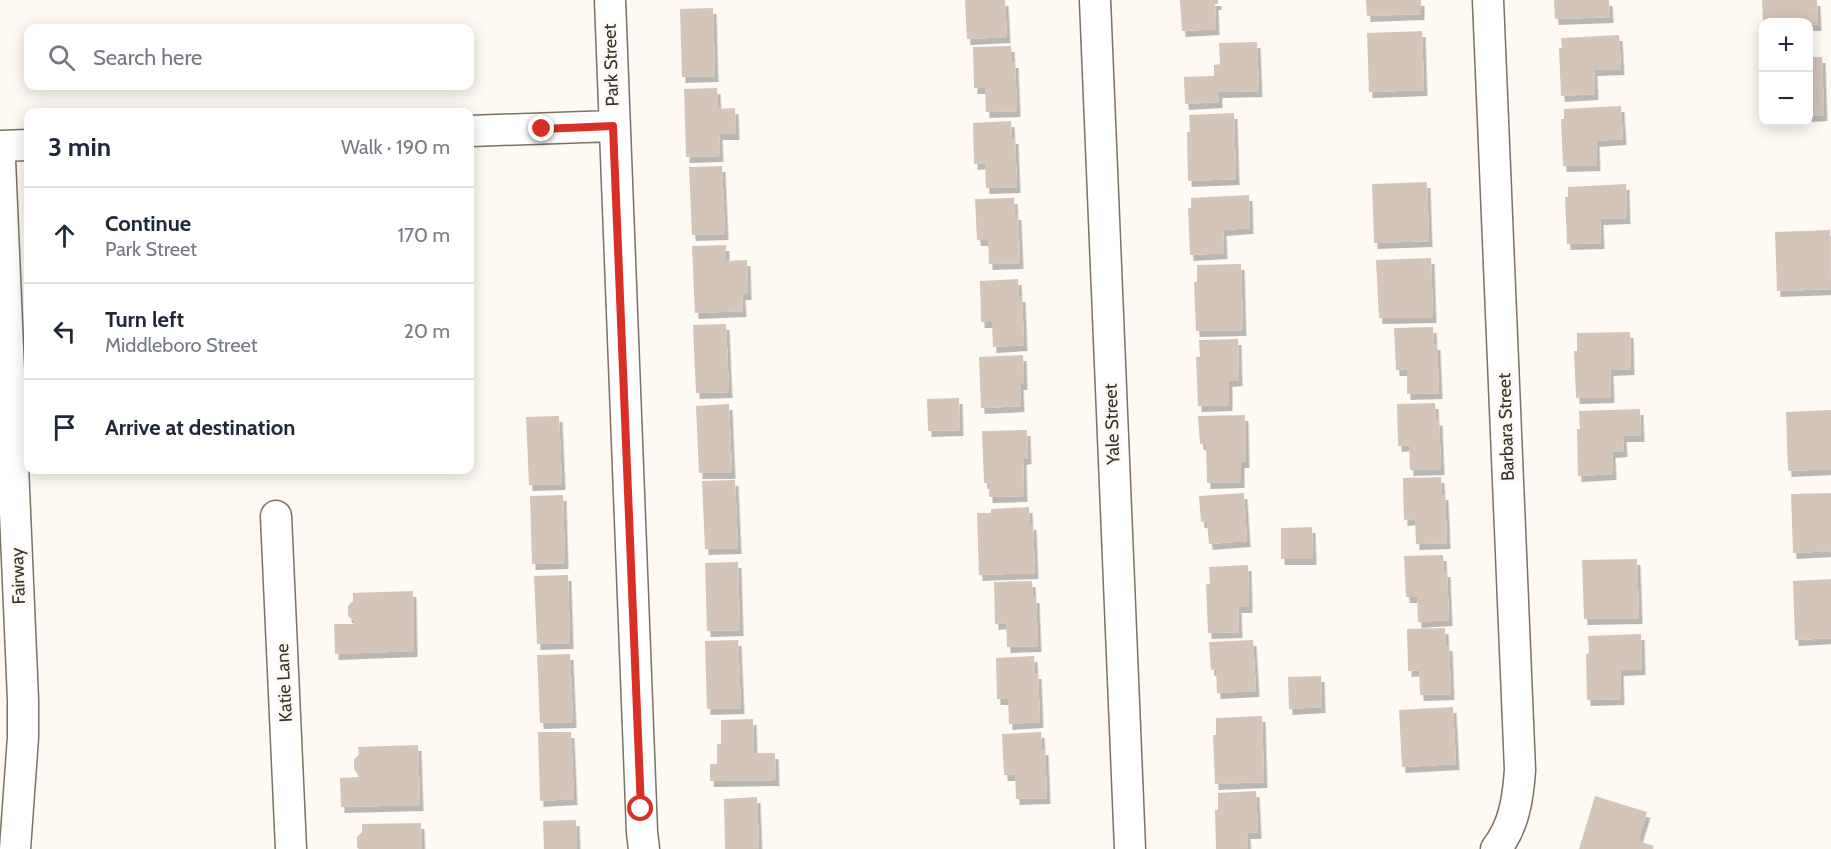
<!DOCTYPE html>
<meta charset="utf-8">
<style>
:root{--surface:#fff;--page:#f2f2f3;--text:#1f2937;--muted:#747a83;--line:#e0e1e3}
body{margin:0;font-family:Cabin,sans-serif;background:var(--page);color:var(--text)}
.controls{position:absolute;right:18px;top:18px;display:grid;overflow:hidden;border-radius:12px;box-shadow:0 3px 15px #0003}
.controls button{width:54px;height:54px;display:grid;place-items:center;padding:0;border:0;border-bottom:2px solid var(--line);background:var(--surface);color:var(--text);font:30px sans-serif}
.stop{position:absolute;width:18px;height:18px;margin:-14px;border:4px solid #d93025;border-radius:50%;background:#fff}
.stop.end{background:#d93025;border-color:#fff;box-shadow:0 2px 6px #0008}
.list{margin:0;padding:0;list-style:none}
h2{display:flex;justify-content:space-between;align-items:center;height:78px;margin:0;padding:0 24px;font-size:26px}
h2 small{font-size:20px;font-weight:400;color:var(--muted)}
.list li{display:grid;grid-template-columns:39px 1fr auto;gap:18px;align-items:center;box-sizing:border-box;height:96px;padding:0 24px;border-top:2px solid var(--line)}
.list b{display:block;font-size:22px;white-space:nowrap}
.list p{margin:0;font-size:20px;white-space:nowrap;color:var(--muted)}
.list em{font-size:20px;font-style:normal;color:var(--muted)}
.icon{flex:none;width:33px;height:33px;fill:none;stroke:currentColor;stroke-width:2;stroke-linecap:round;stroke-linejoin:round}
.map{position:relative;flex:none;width:1831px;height:849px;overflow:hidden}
.search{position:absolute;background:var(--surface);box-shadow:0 3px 15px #0003;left:24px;top:24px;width:450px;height:66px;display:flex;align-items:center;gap:15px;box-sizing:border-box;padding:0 21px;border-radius:12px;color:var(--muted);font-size:22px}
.panel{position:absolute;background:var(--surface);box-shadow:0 3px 15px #0003;left:24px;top:108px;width:450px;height:366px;border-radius:12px}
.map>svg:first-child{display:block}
.building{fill:#d5c4b8;filter:url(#shadow)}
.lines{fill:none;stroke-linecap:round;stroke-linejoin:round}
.minor-casing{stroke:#7b7262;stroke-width:33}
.minor{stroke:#fff;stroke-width:30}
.route{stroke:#d93025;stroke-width:8}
.labels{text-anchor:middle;stroke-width:6;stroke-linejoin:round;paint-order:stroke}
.street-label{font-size:18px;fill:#37332c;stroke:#fefaf3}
</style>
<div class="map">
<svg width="1831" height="849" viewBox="0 0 1831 849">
<defs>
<filter id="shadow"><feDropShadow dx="3.5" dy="6" stdDeviation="0" flood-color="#0004"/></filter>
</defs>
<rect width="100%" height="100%" fill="#fefaf3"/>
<path class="building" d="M965,0H1005L1007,37L967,39Z
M1180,0H1218V4H1215L1216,29L1182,31Z
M1366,0H1421V14L1367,16Z
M1554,0H1609L1610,17L1555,19Z
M1762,0H1817L1818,25H1808V22H1763Z
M713,8L715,76L682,77L680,9Z
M1422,31L1424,90L1369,92L1367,33Z
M1619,35L1621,69L1594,70L1595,94L1561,96L1559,48H1562L1561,38Z
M1257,42L1259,91L1219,92V102L1185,104L1184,77L1214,76V65L1220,64L1219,43Z
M1011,46L1012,62H1015L1017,111L986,112L985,88H974L973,47Z
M1808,57H1822L1824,115L1808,116Z
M717,88L718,109L735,108L736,134H719L720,156L686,157L684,89Z
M1621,106L1623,139L1596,141L1597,165L1563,166L1561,119H1564V109Z
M1234,113L1236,179L1188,181L1187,132H1190L1189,115Z
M1011,121L1012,138H1015L1017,187L986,188L985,163L974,164L973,123Z
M722,166L725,234L692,235L689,167Z
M1427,182L1429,241L1374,243L1372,184Z
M1626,184L1627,218L1600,219L1601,243L1567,244L1565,197H1568V187Z
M1249,195L1250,228L1223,230L1224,253L1190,255L1188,208H1191V198Z
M1014,198L1015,214H1018L1020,263L989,264L988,240H977L975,199Z
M1830,230L1831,289L1777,291L1775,232Z
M726,245V261L747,260L748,294H742L743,311L695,313L692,246Z
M1431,258L1433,317L1379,318L1376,260Z
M1241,264L1243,330L1196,331L1194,282H1197V265Z
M1018,279L1019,296H1022L1024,345L993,347L992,322H981L980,281Z
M726,324L729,392L696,393L693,325Z
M1433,327L1434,344H1437L1439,393L1407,394V370H1396L1394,328Z
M1630,332L1631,369L1610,370L1611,397L1576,398L1574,351H1577V333Z
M1238,339L1239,380L1229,381V405L1198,406L1196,357H1200L1199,340Z
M1023,355L1024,384H1020L1021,406L981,408L979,357Z
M959,398L960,430L928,431L927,399Z
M1435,403L1436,420L1439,419L1441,469L1410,470L1409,445L1398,446L1397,404Z
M729,404L732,473H699L696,406Z
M1640,409L1641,436H1623L1624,451L1612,452L1613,474L1578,476L1577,429H1580L1579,411Z
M1831,410V469L1788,471L1786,412Z
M1245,415L1246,462H1241V482L1207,483L1206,444H1200L1198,416Z
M559,416L562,484L529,485L526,417Z
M1027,430L1028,458L1023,459L1024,496L989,497V483H984L982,431Z
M1441,477L1442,494H1445L1447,543L1416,544L1415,519L1404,520L1403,478Z
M735,480L738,548L705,549L702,481Z
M1244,493L1247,541L1209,544L1207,522H1201L1199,496Z
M1831,493V551L1793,553L1791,494Z
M563,495L565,563L532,564L530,496Z
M1029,507L1030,524H1033L1035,573L979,575L977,513H991V509Z
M1312,527L1313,559H1281V528Z
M1443,555L1444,571H1447L1449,620L1418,622L1417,597H1406L1404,556Z
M1637,559L1639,618L1584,619L1582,560Z
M738,562L740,630L707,631L705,563Z
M1248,565L1249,607H1238L1239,632L1208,633L1206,584H1210L1209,567Z
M568,575L570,643L537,644L534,576Z
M1831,579V638L1795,640L1793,581Z
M1032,581L1033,597H1036L1038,646L1007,647L1006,623L995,624L994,582Z
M413,591L414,651L335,654L334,624H354V621L348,616V606L353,601V593Z
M1445,628L1446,645H1449L1451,694L1420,695L1419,670L1408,671L1407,629Z
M1641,634L1642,669L1620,670L1621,699L1587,700L1586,654L1589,653L1588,636Z
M738,640L741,708L707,709L705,641Z
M1253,640L1256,691L1217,693L1216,669L1211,670L1209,642Z
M570,654L573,722L540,723L537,655Z
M1034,656L1035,673H1038L1040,722L1009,724L1008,699H997L996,658Z
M1321,676L1322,707L1289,709L1288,677Z
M1453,707L1456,764L1402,767L1399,710Z
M1262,716L1264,782L1215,784L1213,735H1216V718Z
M753,719L754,753H775L776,780L710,781V764H717V744H721V720Z
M538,732H571L574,799L540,801Z
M1041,732L1042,749H1045L1047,798L1016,799L1015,775H1004L1002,734Z
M418,745L420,805L341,807L340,778L360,777L354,769V760L359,754L358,747Z
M1256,791L1258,833H1247L1248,849H1216L1215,810H1218V793Z
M1595,796L1647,812L1638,841L1654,846L1653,849H1579Z
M757,797L759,849H725L724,799Z
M576,820L577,849H544L543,821Z
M421,823L422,849H359L357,847V837L362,832V824Z"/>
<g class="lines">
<defs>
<path id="minor" d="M610,0L642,832L644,849
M1095,0L1130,849
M1488,0L1520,770C1518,799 1514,826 1496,849
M470,131L613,126
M0,146L28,145
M0,159L23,700V737L15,849
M276,516L291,849"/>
</defs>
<use href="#minor" class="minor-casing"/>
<use href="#minor" class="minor"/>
</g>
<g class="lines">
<path class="route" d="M542,129L613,126L641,809"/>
</g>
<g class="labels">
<g class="street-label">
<text transform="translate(611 65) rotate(-92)" y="6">Park Street</text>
<text transform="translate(1112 424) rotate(-92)" y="6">Yale Street</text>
<text transform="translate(1506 427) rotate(-92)" y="6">Barbara Street</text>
<text transform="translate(18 576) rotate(-92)" y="6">Fairway</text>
<text transform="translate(284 683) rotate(-93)" y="6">Katie Lane</text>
</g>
</g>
</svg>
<div class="controls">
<button>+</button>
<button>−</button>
</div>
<div class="stop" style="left:641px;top:809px"></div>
<div class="stop end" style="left:542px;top:129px"></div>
<div class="search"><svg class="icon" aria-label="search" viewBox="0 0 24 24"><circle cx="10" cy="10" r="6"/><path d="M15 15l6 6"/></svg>Search here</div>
<section class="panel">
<h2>3 min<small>Walk · 190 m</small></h2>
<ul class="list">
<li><svg class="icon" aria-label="ahead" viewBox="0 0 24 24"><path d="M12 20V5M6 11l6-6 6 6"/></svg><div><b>Continue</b><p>Park Street</p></div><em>170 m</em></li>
<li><svg class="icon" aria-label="left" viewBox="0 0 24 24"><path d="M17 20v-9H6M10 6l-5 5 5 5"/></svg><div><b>Turn left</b><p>Middleboro Street</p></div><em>20 m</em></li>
<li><svg class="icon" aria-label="arrive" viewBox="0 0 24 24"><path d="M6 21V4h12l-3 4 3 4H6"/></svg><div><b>Arrive at destination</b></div></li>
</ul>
</section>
</div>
